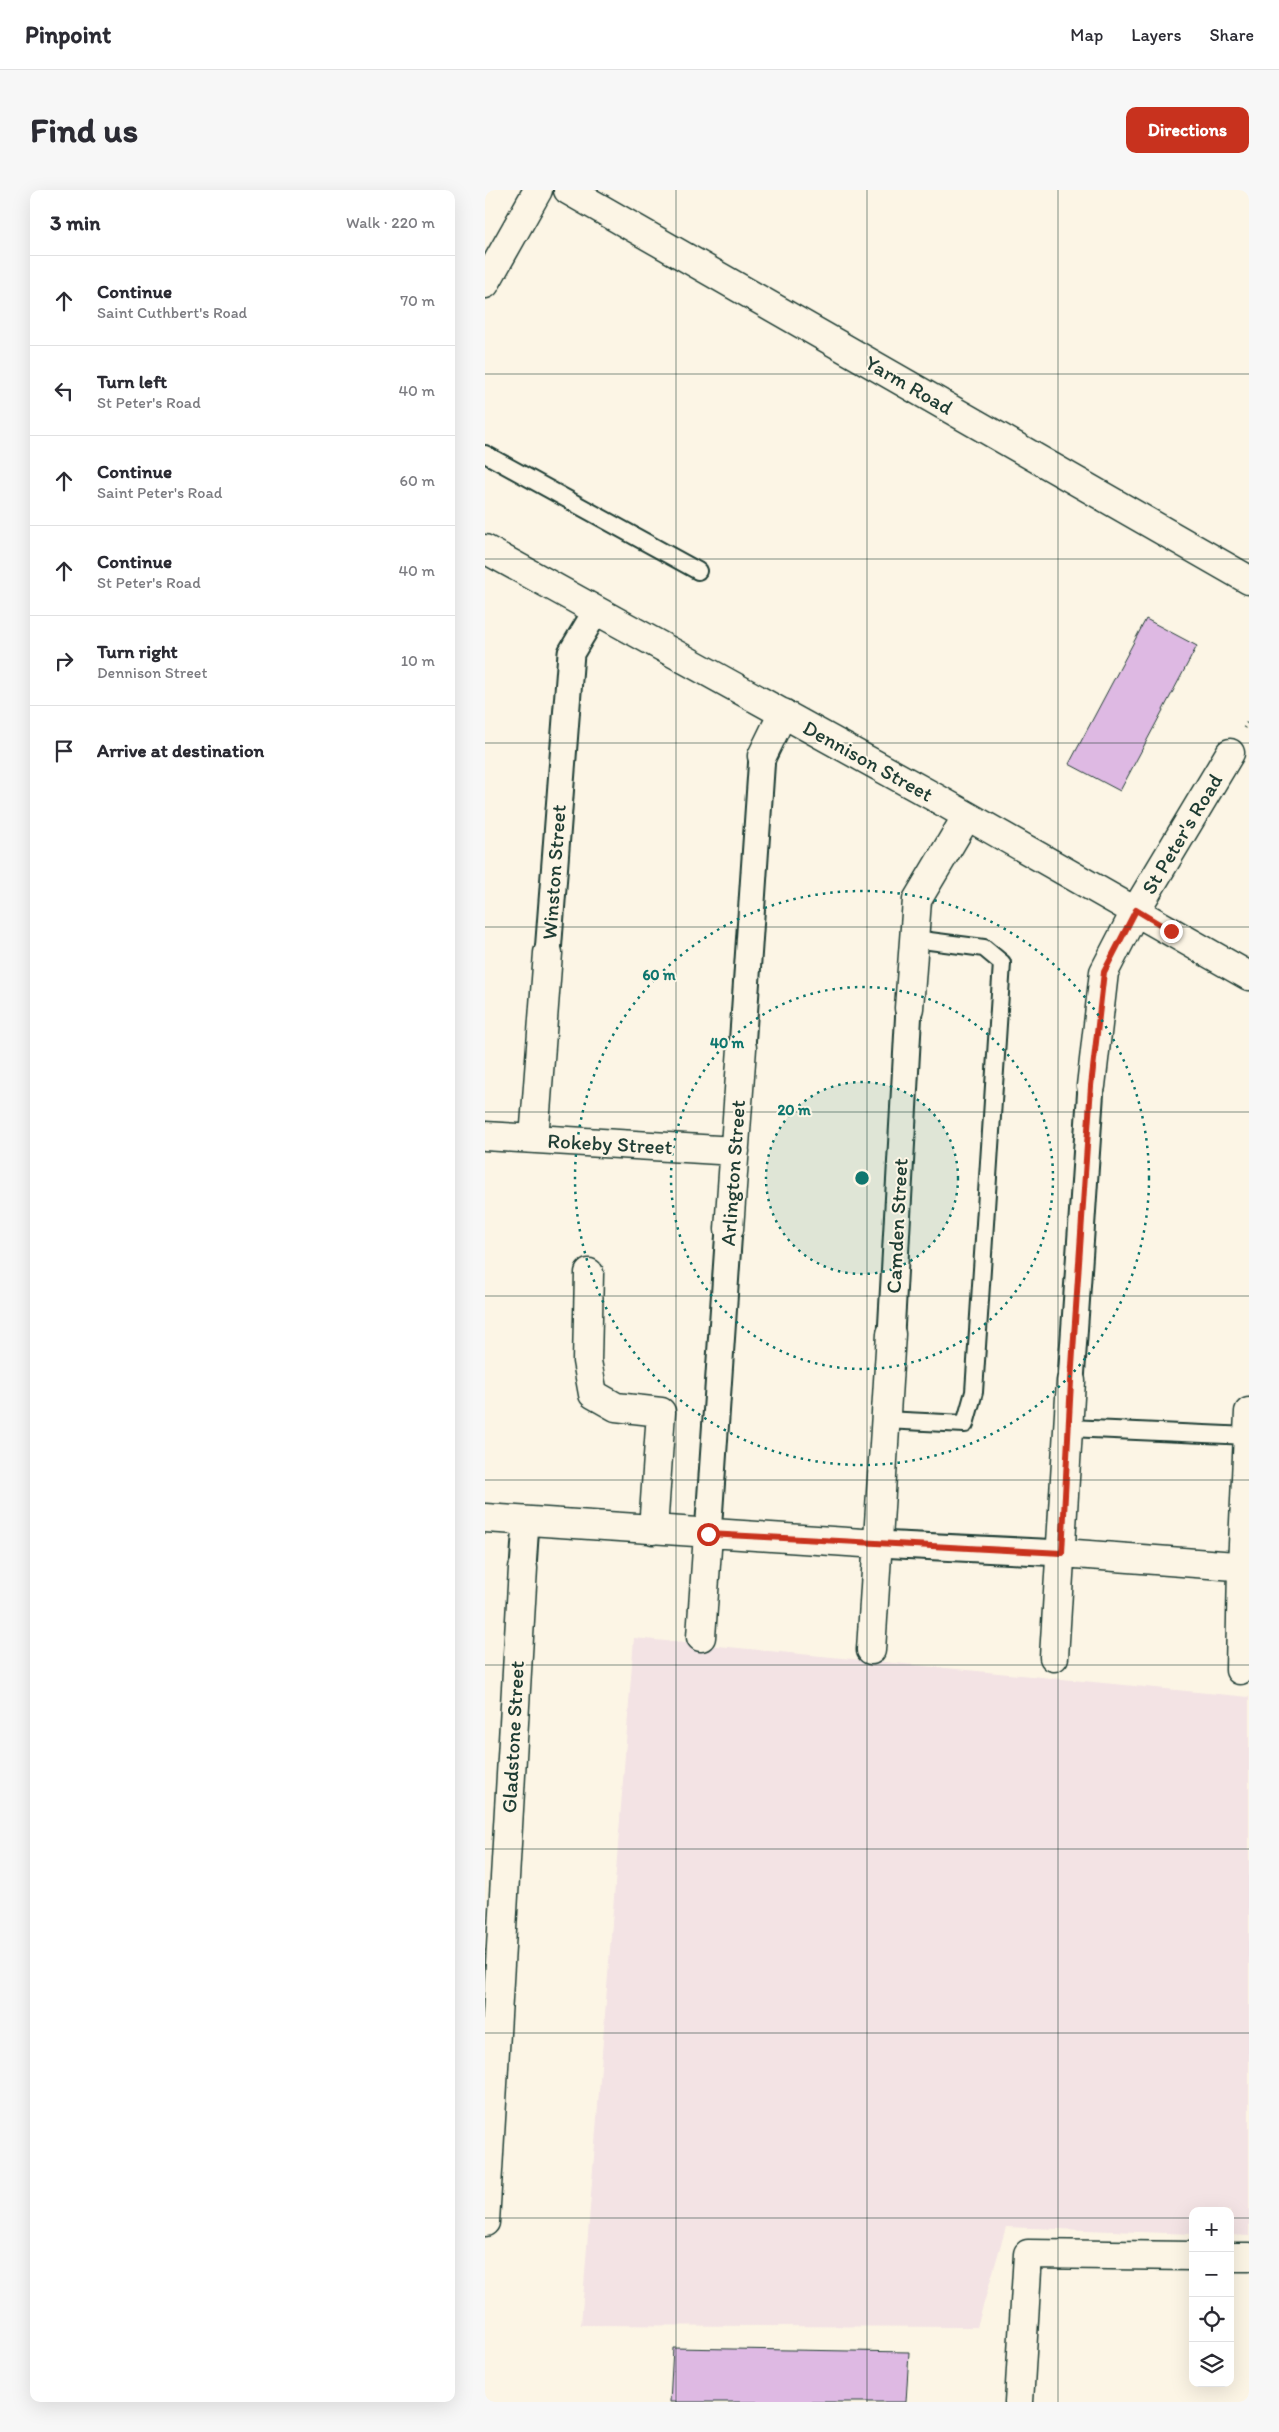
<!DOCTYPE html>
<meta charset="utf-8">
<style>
:root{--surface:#fff;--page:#f7f7f7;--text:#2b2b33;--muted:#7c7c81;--line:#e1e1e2;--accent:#c8321e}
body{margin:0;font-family:Itim,sans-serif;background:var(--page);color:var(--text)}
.controls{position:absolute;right:15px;bottom:15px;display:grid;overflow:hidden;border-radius:10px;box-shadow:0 5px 20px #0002}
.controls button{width:45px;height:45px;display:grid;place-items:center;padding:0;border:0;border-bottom:1px solid var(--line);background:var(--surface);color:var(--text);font:25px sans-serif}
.stop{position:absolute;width:15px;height:15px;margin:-11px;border:4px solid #c8321e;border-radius:50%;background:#fff}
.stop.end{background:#c8321e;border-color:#fff;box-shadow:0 1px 5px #0008}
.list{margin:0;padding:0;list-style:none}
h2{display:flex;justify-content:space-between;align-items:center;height:65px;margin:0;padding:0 20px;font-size:21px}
h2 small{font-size:16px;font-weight:400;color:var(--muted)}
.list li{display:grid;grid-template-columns:32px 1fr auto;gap:15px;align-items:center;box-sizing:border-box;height:90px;padding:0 20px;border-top:1px solid var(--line)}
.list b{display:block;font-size:19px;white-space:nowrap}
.list p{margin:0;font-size:16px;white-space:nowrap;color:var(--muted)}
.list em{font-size:16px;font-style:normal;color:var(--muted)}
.icon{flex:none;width:28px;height:28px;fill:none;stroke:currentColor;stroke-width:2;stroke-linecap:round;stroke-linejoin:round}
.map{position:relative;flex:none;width:764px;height:2212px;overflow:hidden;border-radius:10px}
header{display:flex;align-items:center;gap:30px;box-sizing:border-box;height:70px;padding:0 25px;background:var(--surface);border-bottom:1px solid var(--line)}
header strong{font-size:24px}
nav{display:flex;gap:28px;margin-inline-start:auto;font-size:18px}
.intro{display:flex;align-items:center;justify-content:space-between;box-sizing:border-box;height:120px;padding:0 30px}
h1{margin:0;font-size:35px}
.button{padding:12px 22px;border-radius:10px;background:var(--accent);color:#fff;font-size:18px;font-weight:700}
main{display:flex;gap:30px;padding:0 30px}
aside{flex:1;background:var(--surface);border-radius:10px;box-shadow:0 5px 20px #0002}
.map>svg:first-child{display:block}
.built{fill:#f3e3e4}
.building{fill:#deb9e3;stroke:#1f3d34}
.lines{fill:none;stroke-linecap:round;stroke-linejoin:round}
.service-casing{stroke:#1f3d34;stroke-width:20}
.pedestrian-casing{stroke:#1f3d34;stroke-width:29}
.minor-casing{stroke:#1f3d34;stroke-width:31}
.tertiary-casing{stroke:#1f3d34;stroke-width:31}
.path{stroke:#1f3d34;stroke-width:3;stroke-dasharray:1 4;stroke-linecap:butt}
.service{stroke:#fcf5e5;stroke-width:16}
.pedestrian{stroke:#fcf5e5;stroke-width:25}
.minor{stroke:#fcf5e5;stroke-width:28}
.tertiary{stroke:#fcf5e5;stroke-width:28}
.route{stroke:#c8321e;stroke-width:6}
.grid{fill:none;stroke:#1f3d34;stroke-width:1;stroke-opacity:0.55}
.ring{fill:none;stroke:#0f766e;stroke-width:2.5;stroke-dasharray:2.5 5}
.labels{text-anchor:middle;stroke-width:4;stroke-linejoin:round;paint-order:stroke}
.street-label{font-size:21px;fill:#1f3d34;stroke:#fcf5e5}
.centre{fill:#0f766e;stroke:#fcf5e5;stroke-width:2.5}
.ring-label{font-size:15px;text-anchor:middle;font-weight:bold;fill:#0f766e;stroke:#fcf5e5;stroke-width:4;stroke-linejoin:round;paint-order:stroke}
</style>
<header>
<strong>Pinpoint</strong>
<nav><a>Map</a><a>Layers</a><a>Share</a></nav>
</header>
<div class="intro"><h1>Find us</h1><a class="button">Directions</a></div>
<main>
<aside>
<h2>3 min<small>Walk · 220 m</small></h2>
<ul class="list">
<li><svg class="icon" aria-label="ahead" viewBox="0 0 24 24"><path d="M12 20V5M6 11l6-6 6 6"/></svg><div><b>Continue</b><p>Saint Cuthbert's Road</p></div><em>70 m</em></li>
<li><svg class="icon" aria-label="left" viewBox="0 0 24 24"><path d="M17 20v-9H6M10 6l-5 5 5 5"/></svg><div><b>Turn left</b><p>St Peter's Road</p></div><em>40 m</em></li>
<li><svg class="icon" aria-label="ahead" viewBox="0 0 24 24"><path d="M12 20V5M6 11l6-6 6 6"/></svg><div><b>Continue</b><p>Saint Peter's Road</p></div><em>60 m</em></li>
<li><svg class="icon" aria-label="ahead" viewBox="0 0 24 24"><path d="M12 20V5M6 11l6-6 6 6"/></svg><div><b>Continue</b><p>St Peter's Road</p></div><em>40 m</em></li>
<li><svg class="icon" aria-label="right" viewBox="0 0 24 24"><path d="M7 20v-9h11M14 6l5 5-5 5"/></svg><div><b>Turn right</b><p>Dennison Street</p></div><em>10 m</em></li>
<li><svg class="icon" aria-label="arrive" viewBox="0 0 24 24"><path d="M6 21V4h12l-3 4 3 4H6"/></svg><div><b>Arrive at destination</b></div></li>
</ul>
</aside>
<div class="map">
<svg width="764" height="2212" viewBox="0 0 764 2212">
<rect width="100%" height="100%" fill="#fcf5e5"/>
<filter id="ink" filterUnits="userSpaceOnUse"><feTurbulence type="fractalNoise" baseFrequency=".02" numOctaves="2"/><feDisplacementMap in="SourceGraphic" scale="10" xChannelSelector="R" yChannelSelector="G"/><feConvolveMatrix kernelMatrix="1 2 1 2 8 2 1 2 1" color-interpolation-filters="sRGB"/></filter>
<g filter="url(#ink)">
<path class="built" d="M149,1448L764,1507V2046L745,2045V2021H708V2044L521,2037L492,2137L96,2135Z"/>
<path class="building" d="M661,429L712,456L635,601L584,574Z
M188,2158L424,2162L421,2212H185Z"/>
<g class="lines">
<defs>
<path id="service" d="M0,264L213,381
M400,1230L480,1234L489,1202L517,773L499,758L429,749
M584,1238L764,1246"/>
<path id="pedestrian" d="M63,763L86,463L111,421
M257,858L277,566
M406,1144L424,818
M586,1191L606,896
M223,1344L244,1039
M393,1354L577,1363
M38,1378L41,1332"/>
<path id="minor" d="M0,94L53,0
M0,359L451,608L764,786
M277,566L298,523
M424,818L432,710L482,626
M606,896L619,782L651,720L745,563
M0,946L250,961
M49,949L63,763
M244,1039L257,858
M104,1083L102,1171L108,1204L131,1217L176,1222L168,1340
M0,1328L393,1354
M577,1363L764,1377
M216,1447L223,1344
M386,1460L406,1144
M569,1467L586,1191
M755,1480L757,1377L764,1222
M0,2032L38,1378
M745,2067H764
M534,2212L543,2064L708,2066"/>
<path id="tertiary" d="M83,0L764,390"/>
</defs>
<use href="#service" class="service-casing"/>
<use href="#pedestrian" class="pedestrian-casing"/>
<use href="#minor" class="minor-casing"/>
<use href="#tertiary" class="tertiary-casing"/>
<path class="path" d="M759,538L764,530"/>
<use href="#service" class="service"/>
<use href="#pedestrian" class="pedestrian"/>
<use href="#minor" class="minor"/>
<use href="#tertiary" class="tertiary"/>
</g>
</g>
<g class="lines" filter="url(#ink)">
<path class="route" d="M223,1344L577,1363L586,1191L606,896L619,782L651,720L686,741"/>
</g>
<path class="grid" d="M191,0V2212M382,0V2212M573,0V2212M0,184H764M0,369H764M0,553H764M0,737H764M0,922H764M0,1106H764M0,1290H764M0,1475H764M0,1659H764M0,1843H764M0,2028H708M745,2028H764"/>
<circle cx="377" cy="988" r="96" fill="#0f766e" fill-opacity=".12"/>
<g class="ring">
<circle cx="377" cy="988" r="96"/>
<circle cx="377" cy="988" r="191"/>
<circle cx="377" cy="988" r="287"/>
</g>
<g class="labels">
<g class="street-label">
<text transform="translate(424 195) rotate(30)" y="7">Yarm Road</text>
<text transform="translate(383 571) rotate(29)" y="7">Dennison Street</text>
<text transform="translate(697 644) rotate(-59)" y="7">St Peter's Road</text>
<text transform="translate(69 682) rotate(-86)" y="7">Winston Street</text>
<text transform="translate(125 954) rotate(3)" y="7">Rokeby Street</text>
<text transform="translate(248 983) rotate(-86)" y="7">Arlington Street</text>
<text transform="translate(412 1036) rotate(-87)" y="7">Camden Street</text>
<text transform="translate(28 1547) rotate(-87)" y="7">Gladstone Street</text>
</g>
</g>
<circle cx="377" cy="988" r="8" class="centre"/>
<g class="ring-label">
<text x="174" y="790">60 m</text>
<text x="242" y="858">40 m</text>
<text x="309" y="925">20 m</text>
</g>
</svg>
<div class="controls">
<button>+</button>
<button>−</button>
<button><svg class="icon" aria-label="locate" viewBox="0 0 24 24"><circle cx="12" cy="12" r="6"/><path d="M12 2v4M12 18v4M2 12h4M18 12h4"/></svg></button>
<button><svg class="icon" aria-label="layers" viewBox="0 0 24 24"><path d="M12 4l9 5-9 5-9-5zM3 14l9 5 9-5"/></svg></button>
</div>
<div class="stop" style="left:223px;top:1344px"></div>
<div class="stop end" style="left:686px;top:741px"></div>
</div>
</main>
